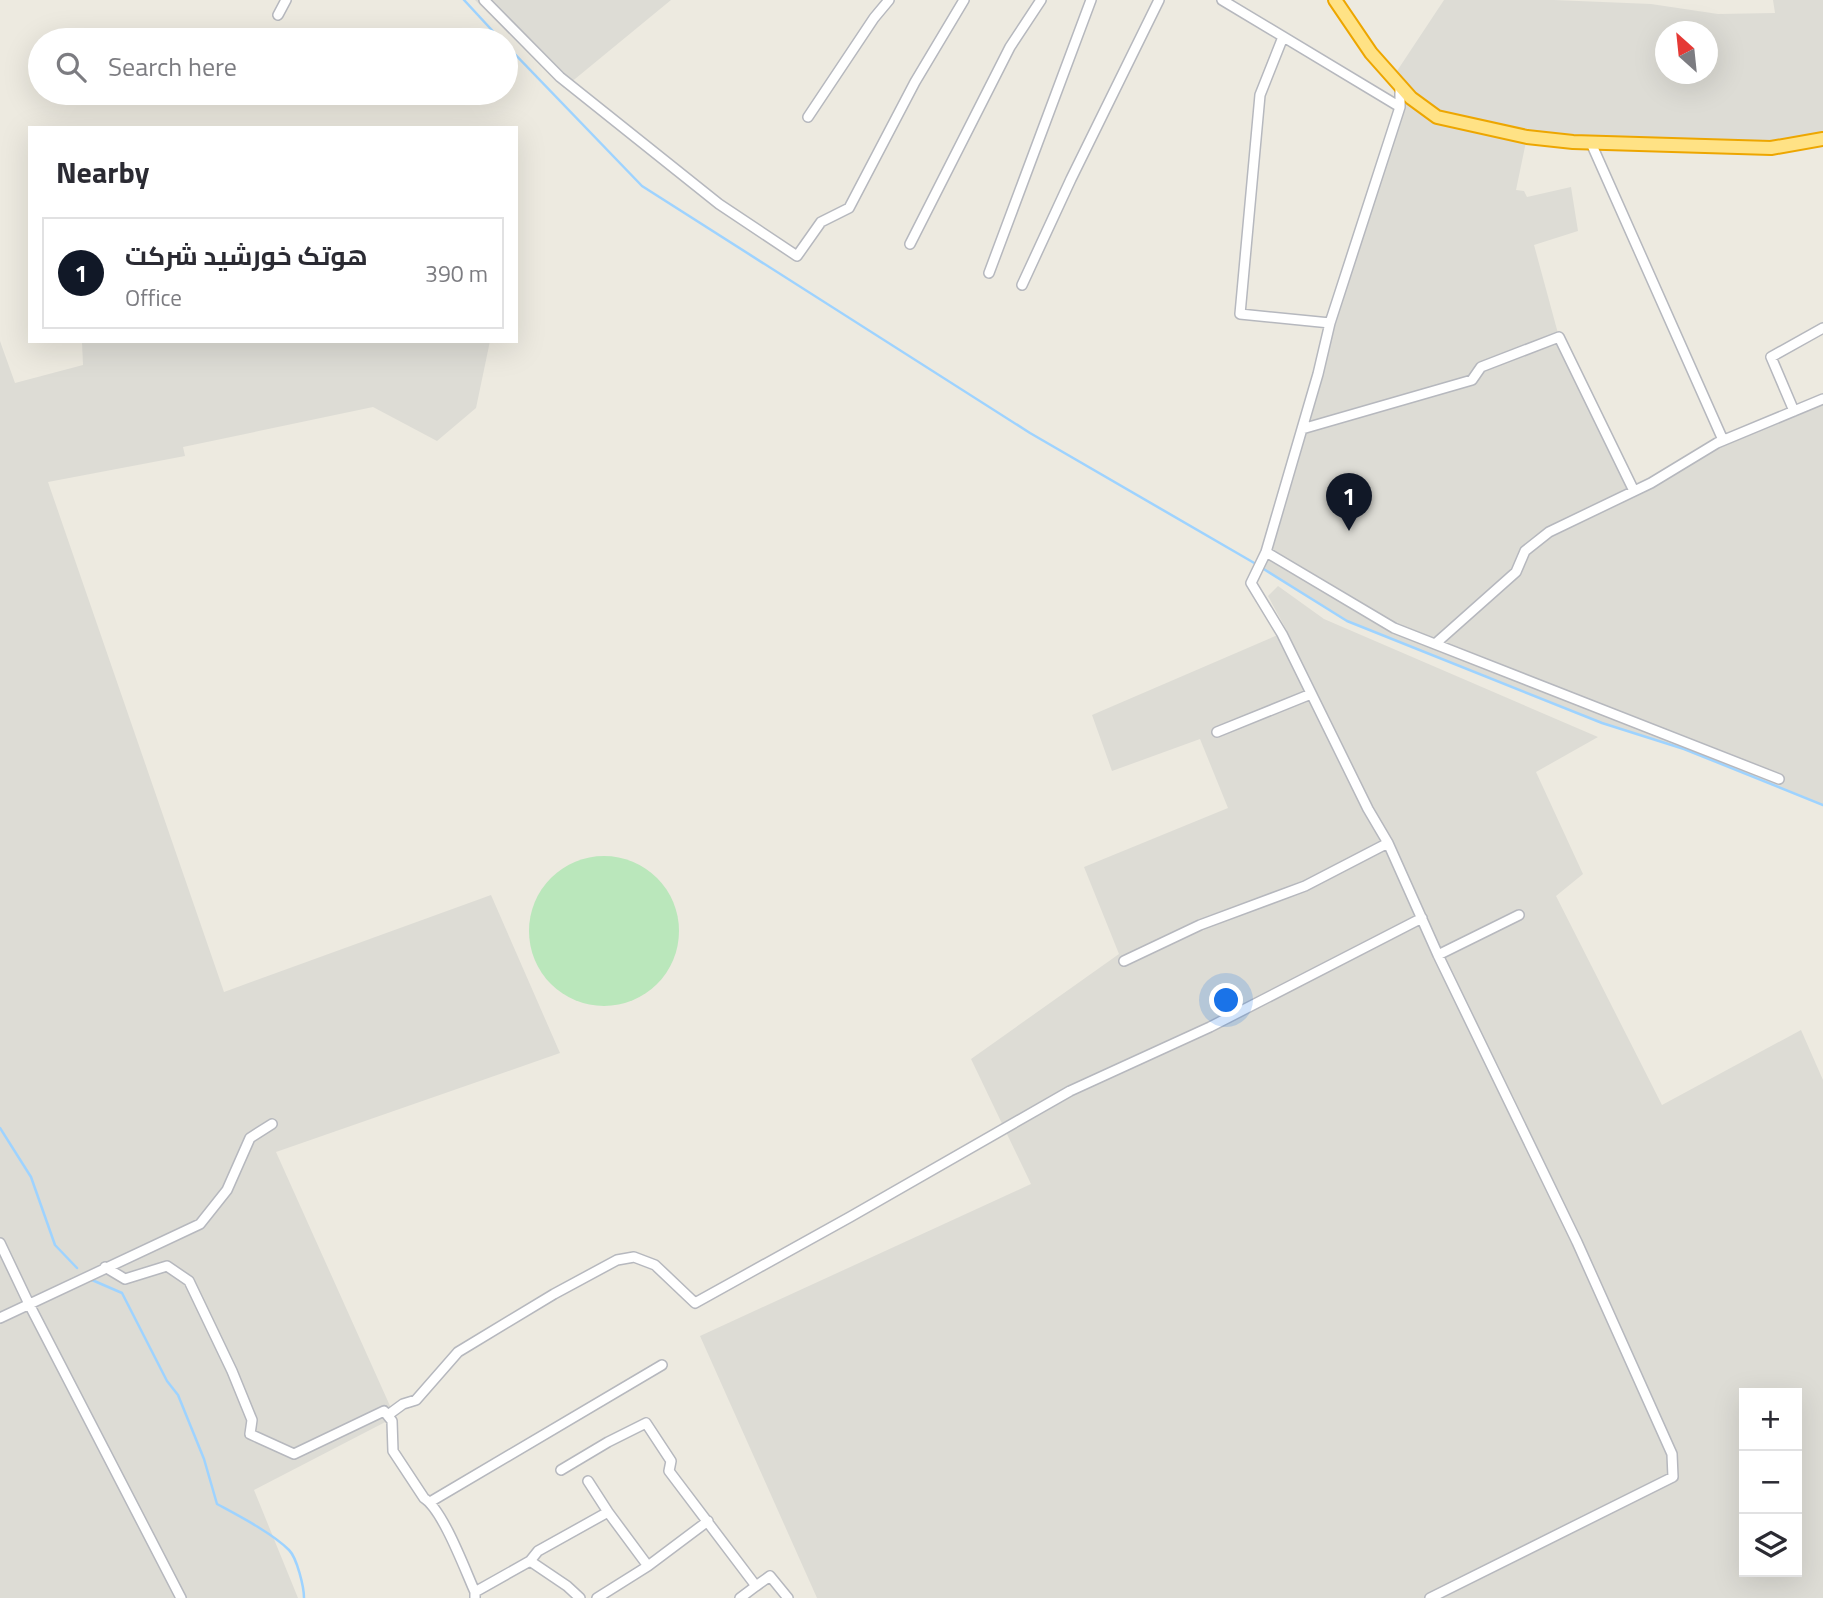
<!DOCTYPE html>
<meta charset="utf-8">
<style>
:root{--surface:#fff;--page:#f7f7f7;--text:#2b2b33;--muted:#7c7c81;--line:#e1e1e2;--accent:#111827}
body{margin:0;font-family:"Titillium Web",Cairo,sans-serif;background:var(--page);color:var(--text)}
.controls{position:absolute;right:21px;bottom:21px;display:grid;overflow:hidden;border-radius:0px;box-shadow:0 7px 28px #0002}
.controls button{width:63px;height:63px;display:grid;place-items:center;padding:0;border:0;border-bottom:2px solid var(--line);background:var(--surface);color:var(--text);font:35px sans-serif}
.compass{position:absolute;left:1655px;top:21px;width:63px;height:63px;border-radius:50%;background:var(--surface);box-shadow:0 7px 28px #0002;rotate:333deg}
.you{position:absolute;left:1227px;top:1001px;width:24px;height:24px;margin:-18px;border:5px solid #fff;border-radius:50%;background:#1a73e8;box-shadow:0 0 0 10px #1a73e833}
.badge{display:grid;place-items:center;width:46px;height:46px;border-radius:50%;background:var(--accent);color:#fff;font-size:23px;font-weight:700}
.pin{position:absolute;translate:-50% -58px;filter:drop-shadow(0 2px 4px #0008)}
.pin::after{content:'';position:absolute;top:37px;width:24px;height:21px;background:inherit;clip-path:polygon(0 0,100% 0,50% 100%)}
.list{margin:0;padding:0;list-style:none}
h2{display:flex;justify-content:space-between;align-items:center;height:91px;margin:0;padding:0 28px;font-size:30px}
h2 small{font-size:23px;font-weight:400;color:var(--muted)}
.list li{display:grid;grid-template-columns:46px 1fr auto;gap:21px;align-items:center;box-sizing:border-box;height:112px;margin:0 14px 14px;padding:0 14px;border:2px solid var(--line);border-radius:0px}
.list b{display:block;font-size:26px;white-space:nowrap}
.list p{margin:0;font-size:23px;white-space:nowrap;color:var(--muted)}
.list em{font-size:23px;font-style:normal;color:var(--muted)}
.icon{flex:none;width:38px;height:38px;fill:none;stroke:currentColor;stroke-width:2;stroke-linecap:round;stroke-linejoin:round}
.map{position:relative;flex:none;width:1823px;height:1598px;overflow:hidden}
.search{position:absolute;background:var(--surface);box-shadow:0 7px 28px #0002;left:28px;top:28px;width:490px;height:77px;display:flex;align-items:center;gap:18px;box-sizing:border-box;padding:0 24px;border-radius:38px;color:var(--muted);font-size:26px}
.panel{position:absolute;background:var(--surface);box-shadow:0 7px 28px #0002;left:28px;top:126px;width:490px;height:217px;border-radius:0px}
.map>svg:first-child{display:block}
.industrial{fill:#dddcd5;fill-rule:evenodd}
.green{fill:#bae7bb}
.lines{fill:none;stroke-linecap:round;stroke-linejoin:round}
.stream{stroke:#9ed3ff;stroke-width:2.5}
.minor-casing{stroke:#b6b8be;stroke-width:12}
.highway-casing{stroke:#eda600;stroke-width:16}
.minor{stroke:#fff;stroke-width:9}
.highway{stroke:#ffe285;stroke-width:12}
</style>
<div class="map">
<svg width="1823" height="1598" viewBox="0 0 1823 1598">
<rect width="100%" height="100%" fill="#edeae0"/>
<path class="industrial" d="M475,0H671L564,88Z
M1444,0H1554L1651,4L1718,14L1775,13L1773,0H1823V139L1771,148L1527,137L1516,190L1524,191L1527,197L1571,187L1578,231L1534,245L1559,337L1634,490L1717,443L1823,399V805L1684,749L1602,723L1347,621L1260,567L1400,107L1393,77ZM1666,32H1708V74H1666Z
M0,341L15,383L83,365L82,342L84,341H490L476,408L437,441L373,407L183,447L185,456L48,482L224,992L491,895L560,1053L276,1152L395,1417L254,1490L298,1598H0Z
M1278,586L1324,619L1598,737L1536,772L1583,874L1556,896L1662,1105L1801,1030L1823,1080V1598H817L700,1336L1031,1184L971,1059L1119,954L1084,867L1228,808L1200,739L1112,771L1092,715L1287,631L1268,596ZM1744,1393H1797V1572H1744Z"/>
<path class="green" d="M529 931a75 75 0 1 1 150 0a75 75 0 1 1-150 0Z"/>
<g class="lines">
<path class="stream" d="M464,0L501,40
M506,45L642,186L1030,433L1256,564
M1262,568L1347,621L1602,723L1684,749L1823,805
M0,1128L31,1177L55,1245L77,1268
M92,1280L122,1293L167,1381L178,1395L204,1459L217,1504C239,1516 272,1533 289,1550C297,1558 304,1587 304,1598"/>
<defs>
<path id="minor" d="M484,0L560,77L719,204L797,256L821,222L849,208L915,82L964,0
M1222,0L1400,107
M278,15L286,0
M1283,37L1260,95L1240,314L1330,323
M1400,85V107L1330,323L1318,374L1266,552L1251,583L1282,634L1368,809L1388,843L1438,955L1577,1242L1672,1454L1673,1477L1430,1598
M808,117L874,18L889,0
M1591,143L1723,440
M910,244L1010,47L1041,0
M989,273L1091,0
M1022,285L1071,179L1159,0
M1794,411L1771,357L1823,328
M1302,429L1472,380L1481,367L1559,337L1634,491
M1266,552L1394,628L1779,779
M1435,644L1516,572L1525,551L1549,532L1651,483L1717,443L1823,399
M1217,732L1311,694
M1438,955L1519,915
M1124,961L1200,925L1305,886L1388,843
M0,1243L29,1304L181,1598
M105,1267L125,1279L167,1266L189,1281L232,1371L252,1420L250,1434L294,1454L384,1411L392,1421L393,1451L424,1498C443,1510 465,1570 475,1592V1598
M0,1318L200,1224L227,1190L250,1138L272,1124
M388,1415L403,1404L416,1400L458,1352L554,1294L617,1260L634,1257L655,1265L695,1303L850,1217L1070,1091L1210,1027L1422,918
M561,1470L608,1442L646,1423L671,1461L669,1471L756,1586L770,1576L788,1598
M588,1481L608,1512L648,1566
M430,1502L662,1365
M530,1561L567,1586L580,1598
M475,1592L530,1561L538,1551L608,1512
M597,1598L648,1566L708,1521
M740,1598L756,1586"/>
<path id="highway" d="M1335,0L1371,53L1411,98L1437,117L1527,137L1573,142L1771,148L1823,139"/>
</defs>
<use href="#minor" class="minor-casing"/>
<use href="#highway" class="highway-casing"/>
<use href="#minor" class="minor"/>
<use href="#highway" class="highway"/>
</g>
</svg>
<div class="controls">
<button>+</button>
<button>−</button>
<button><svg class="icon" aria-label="layers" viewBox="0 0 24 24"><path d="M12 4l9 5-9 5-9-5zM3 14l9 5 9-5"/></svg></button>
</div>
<svg class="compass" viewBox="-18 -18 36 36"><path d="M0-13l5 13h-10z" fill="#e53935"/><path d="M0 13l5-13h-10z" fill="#7c7c81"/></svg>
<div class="you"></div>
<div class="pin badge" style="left:1349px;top:531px">1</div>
<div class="search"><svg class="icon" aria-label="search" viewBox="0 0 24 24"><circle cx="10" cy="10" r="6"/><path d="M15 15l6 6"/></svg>Search here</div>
<section class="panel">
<h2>Nearby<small></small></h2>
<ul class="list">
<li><span class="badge">1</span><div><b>هوتک خورشید شرکت</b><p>Office</p></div><em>390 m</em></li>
</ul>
</section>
</div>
